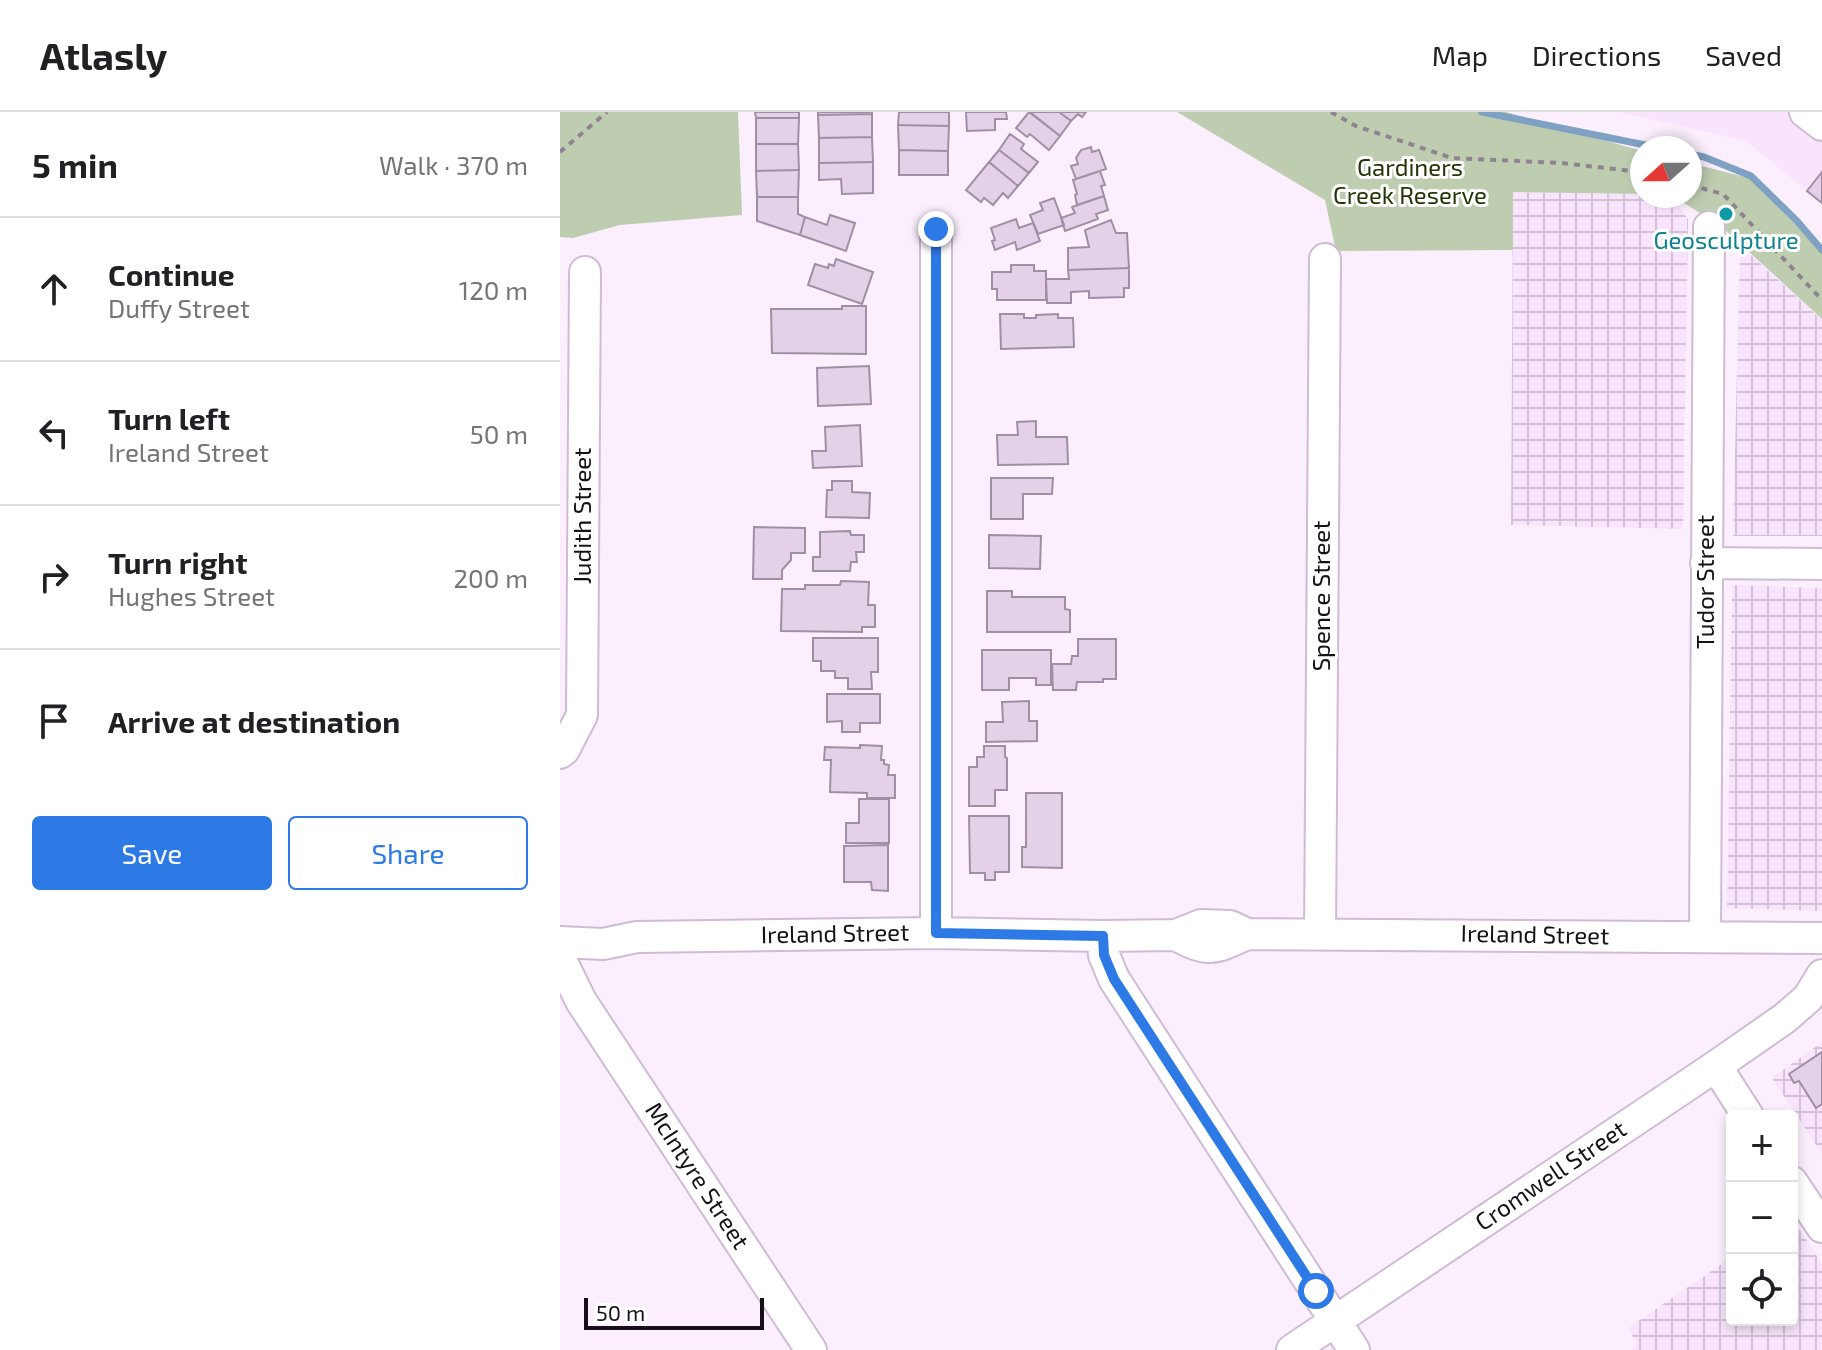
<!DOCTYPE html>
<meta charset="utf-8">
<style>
:root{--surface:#fff;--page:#f6f6f6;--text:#202124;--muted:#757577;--line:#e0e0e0;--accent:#2d79e5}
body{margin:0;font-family:"Exo 2",sans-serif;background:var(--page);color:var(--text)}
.controls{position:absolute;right:24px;bottom:24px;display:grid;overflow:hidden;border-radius:8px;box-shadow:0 4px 12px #0003}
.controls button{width:72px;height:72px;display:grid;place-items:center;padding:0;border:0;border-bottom:2px solid var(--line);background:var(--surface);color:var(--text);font:40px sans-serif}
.compass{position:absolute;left:1070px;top:24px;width:72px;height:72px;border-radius:50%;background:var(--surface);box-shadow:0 4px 12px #0003;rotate:249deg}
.scale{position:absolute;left:24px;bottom:20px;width:180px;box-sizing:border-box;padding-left:8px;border:4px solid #171018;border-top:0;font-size:22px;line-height:28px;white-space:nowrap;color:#171018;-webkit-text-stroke:6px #fff;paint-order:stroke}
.stop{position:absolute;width:24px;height:24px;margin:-18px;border:6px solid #2d79e5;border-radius:50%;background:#fff}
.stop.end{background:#2d79e5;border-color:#fff;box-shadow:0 2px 8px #0008}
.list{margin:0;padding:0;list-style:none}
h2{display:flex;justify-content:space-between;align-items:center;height:104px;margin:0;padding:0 32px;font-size:34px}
h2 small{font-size:26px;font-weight:400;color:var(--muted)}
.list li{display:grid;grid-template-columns:52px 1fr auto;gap:24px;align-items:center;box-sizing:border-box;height:144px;padding:0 32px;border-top:2px solid var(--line)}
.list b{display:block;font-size:30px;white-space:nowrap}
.list p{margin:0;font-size:26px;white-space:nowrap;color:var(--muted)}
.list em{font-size:26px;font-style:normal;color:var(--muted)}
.actions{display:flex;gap:16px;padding:24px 32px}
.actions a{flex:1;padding:18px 0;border:2px solid var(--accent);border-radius:8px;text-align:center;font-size:28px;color:var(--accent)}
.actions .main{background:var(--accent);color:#fff}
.icon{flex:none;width:44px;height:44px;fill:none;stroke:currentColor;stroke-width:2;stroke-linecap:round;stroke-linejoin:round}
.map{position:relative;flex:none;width:1262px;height:1238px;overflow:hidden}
header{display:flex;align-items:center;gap:48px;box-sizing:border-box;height:112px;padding:0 40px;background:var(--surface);border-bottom:2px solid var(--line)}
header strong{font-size:38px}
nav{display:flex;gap:44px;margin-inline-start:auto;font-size:28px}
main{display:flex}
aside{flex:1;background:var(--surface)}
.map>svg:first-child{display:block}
.built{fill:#f8e5fd}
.industrial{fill:url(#industrial-grid)}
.park{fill:#becdb0}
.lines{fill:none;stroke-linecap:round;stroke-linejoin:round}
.stream{stroke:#7fa1c3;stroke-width:7}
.building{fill:#e3d1e8;stroke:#a08fa4;stroke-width:2}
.minor-casing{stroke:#cebcd3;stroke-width:34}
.path{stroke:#8e8490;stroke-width:4;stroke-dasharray:6 6;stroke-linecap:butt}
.minor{stroke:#fff;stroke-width:30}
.route{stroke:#2d79e5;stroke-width:10}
.culture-dot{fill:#0f9aa8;stroke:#fff;stroke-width:3}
.labels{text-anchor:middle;stroke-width:6;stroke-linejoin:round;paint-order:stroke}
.park-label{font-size:24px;fill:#223505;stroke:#fff}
.culture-label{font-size:24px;fill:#0d838f;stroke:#fff}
.street-label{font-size:24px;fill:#171018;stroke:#fff}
</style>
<header>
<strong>Atlasly</strong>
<nav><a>Map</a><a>Directions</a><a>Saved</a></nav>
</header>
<main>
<aside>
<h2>5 min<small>Walk · 370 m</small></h2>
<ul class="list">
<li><svg class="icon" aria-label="ahead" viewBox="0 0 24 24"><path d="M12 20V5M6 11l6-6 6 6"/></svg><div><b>Continue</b><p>Duffy Street</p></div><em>120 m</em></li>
<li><svg class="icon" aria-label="left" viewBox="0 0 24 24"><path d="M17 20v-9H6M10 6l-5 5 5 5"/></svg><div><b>Turn left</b><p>Ireland Street</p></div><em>50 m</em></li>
<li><svg class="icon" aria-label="right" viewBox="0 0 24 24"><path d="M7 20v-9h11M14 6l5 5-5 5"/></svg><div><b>Turn right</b><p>Hughes Street</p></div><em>200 m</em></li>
<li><svg class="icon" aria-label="arrive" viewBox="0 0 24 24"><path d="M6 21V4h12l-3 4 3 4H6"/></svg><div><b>Arrive at destination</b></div></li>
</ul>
<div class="actions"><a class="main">Save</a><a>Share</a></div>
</aside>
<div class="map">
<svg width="1262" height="1238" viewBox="0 0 1262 1238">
<defs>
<pattern id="industrial-grid" width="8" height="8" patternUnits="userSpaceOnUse" patternTransform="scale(2)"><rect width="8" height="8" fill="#f8e5fd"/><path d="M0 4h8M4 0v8" fill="none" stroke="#d4c3d8"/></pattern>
</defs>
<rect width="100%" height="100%" fill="#fbeffe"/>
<path class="built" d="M1058,0H1262V60L1247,79L1186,29Z"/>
<path class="industrial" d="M953,80L1082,82V84H1112L1128,107L1123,417L951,413Z
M1180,133L1262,208V424H1173Z
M1172,473L1262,476V799L1167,796Z
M1262,930V1042L1212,966Z
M1232,1106L1262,1152V1238H1071L1077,1233L1068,1216L1172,1145V1208H1232Z"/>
<path class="park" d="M0,0H178L182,103L60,113L13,126L0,125Z
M617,0H946L1082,39V82L953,80V138L776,139L765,88Z
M1130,51L1189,66L1262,139V207L1162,115L1113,84H1130Z"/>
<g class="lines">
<path class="stream" d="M922,0L1100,36
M1130,42L1144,45L1191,64L1237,109L1262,138"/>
</g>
<path class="building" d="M195,0H239V6H196Z
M258,0H312V2L258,3Z
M339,0H389V14L338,13Z
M406,0H446L447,7H435V18L407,19Z
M469,0L500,24L489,38L470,22L467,25L456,16Z
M470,0H499L511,9L500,24Z
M499,0H526L522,5L518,2L511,9Z
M312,2V25L259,26L258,3Z
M196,6H239L238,32H196Z
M338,13L389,14L388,39L339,38Z
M450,22L464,32L461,37L478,50L469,61L439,38Z
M312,25L313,50L259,51V26Z
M196,32H238L239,58L196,59Z
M531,35L532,40L539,38L546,57L516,67L511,54L518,52L516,46L521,38Z
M339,38L388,39V63H339Z
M439,38L469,61L458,74L429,50Z
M313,50V81L282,82L281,67L259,68V51Z
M429,50L458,74L448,86L443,81L433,93L424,86L421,90L406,78Z
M239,58L238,85H197L196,59Z
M540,59L545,73L541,74L544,84L517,93L515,83L517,82L513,68Z
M1262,60V91L1247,79Z
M544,84L548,98L536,102L538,107L505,119L501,106L515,101L512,95Z
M197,85H238V102L245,105L240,123L197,109Z
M494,86L504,113L478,122L470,103L483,98L480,91Z
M270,103L295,111L286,139L240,123L245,105L267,113Z
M456,107L459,116L473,111L480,129L457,138L455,130L435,138L432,129L435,128L431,116Z
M551,108L556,121H567L569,156L508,158V136L529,135L525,118Z
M276,147L313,160L302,192L248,173L255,152L268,156L269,152L274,154Z
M451,153H474V159H486V188H437V177H432V160H451Z
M569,156V176H564V185L529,186V179L511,180V191H487L486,167H509L508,158Z
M282,194H306V242L212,241L211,197H282Z
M440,202H464V206H476V203L498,202V206H513L514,235L441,237Z
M309,254L311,292L258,294L257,256Z
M476,309V325H507L508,352L438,353L437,323H458L457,310Z
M300,313L302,354L253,356L252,339H266L265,315Z
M431,366H493L492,382H463V407H431Z
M272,369H292V380L310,381L309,406L266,405L267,378H272Z
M194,415L245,416V441H231V448L222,458V467H193Z
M290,419L291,423H304V440H296L297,450H291L290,459H253V445H260V420Z
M429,423L481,424L480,457L429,456Z
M281,469L309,470L308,493H315V515H302V520L221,519L222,477H245V473H280Z
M427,479H452V485H505V497L510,498V520H427Z
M253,526H318V560H311L312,577H288V566H275V559H261V549H253Z
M518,527H556V567H543V570H517L516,578H493L492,552H511L512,544H518Z
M422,538H491V573H476V566H449V578H422Z
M267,582H320V611H300V620H282V609L267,610Z
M469,589V609H477V629L426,630V610H443L442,590Z
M300,633L322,634L321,648H324V652L329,653L328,663H335V686H307V681L270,680L271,648H264L265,635L300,636Z
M424,634H445V645L447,646V678H435V694H409V655H417V645H424Z
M466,681H502V756L462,755V735H466Z
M299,687H329V731H286V711H299Z
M409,704H449V760H435V768H425V761H410Z
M328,733V779L312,778L311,770H284V734Z
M1262,940V992L1256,996L1239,969L1234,971L1229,962Z"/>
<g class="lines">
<defs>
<path id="minor" d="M1245,0L1262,13
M1146,451L1262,452
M0,641L4,638L22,603L25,160
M376,821V117
M760,821L765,147
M616,823C649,841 654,837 687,822L1262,826
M543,824L544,843L554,867L794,1238
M1145,825L1149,115
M0,830L43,832L77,825L376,821L543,824L616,823L641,813L670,814L687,822
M0,846L21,889L251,1238
M1156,954L1188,1004
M1232,1070L1262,1115
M732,1238L1156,954L1225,906L1248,886L1262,863"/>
</defs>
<use href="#minor" class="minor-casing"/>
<path class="path" d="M771,0L796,14L892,46L1001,51L1082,60
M0,40L47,0
M1130,73L1163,82L1262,188"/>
<use href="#minor" class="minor"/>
</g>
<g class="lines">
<path class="route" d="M376,117V821L543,824L544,843L554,867L756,1179"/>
</g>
<circle class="culture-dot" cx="1166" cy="102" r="8"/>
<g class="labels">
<g class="park-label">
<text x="850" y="64">Gardiners<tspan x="850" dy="28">Creek Reserve</tspan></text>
</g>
<g class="culture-label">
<text x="1166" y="137">Geosculpture</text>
</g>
<g class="street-label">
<text transform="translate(23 404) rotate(-90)" y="8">Judith Street</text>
<text transform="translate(1146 470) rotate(-90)" y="8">Tudor Street</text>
<text transform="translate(762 484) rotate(-90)" y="8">Spence Street</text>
<text transform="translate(275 822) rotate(-1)" y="8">Ireland Street</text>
<text transform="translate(975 823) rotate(1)" y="8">Ireland Street</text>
<text transform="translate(137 1064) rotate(57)" y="8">McIntyre Street</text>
<text transform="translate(991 1064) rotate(-34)" y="8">Cromwell Street</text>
</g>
</g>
</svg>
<div class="controls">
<button>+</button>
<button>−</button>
<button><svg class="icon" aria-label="locate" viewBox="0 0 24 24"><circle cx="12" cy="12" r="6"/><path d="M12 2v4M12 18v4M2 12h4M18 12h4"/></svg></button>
</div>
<svg class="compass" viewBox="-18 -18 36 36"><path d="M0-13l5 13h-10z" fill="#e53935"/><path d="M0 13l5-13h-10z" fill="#757577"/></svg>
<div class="scale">50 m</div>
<div class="stop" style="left:756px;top:1179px"></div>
<div class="stop end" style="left:376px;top:117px"></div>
</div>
</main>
